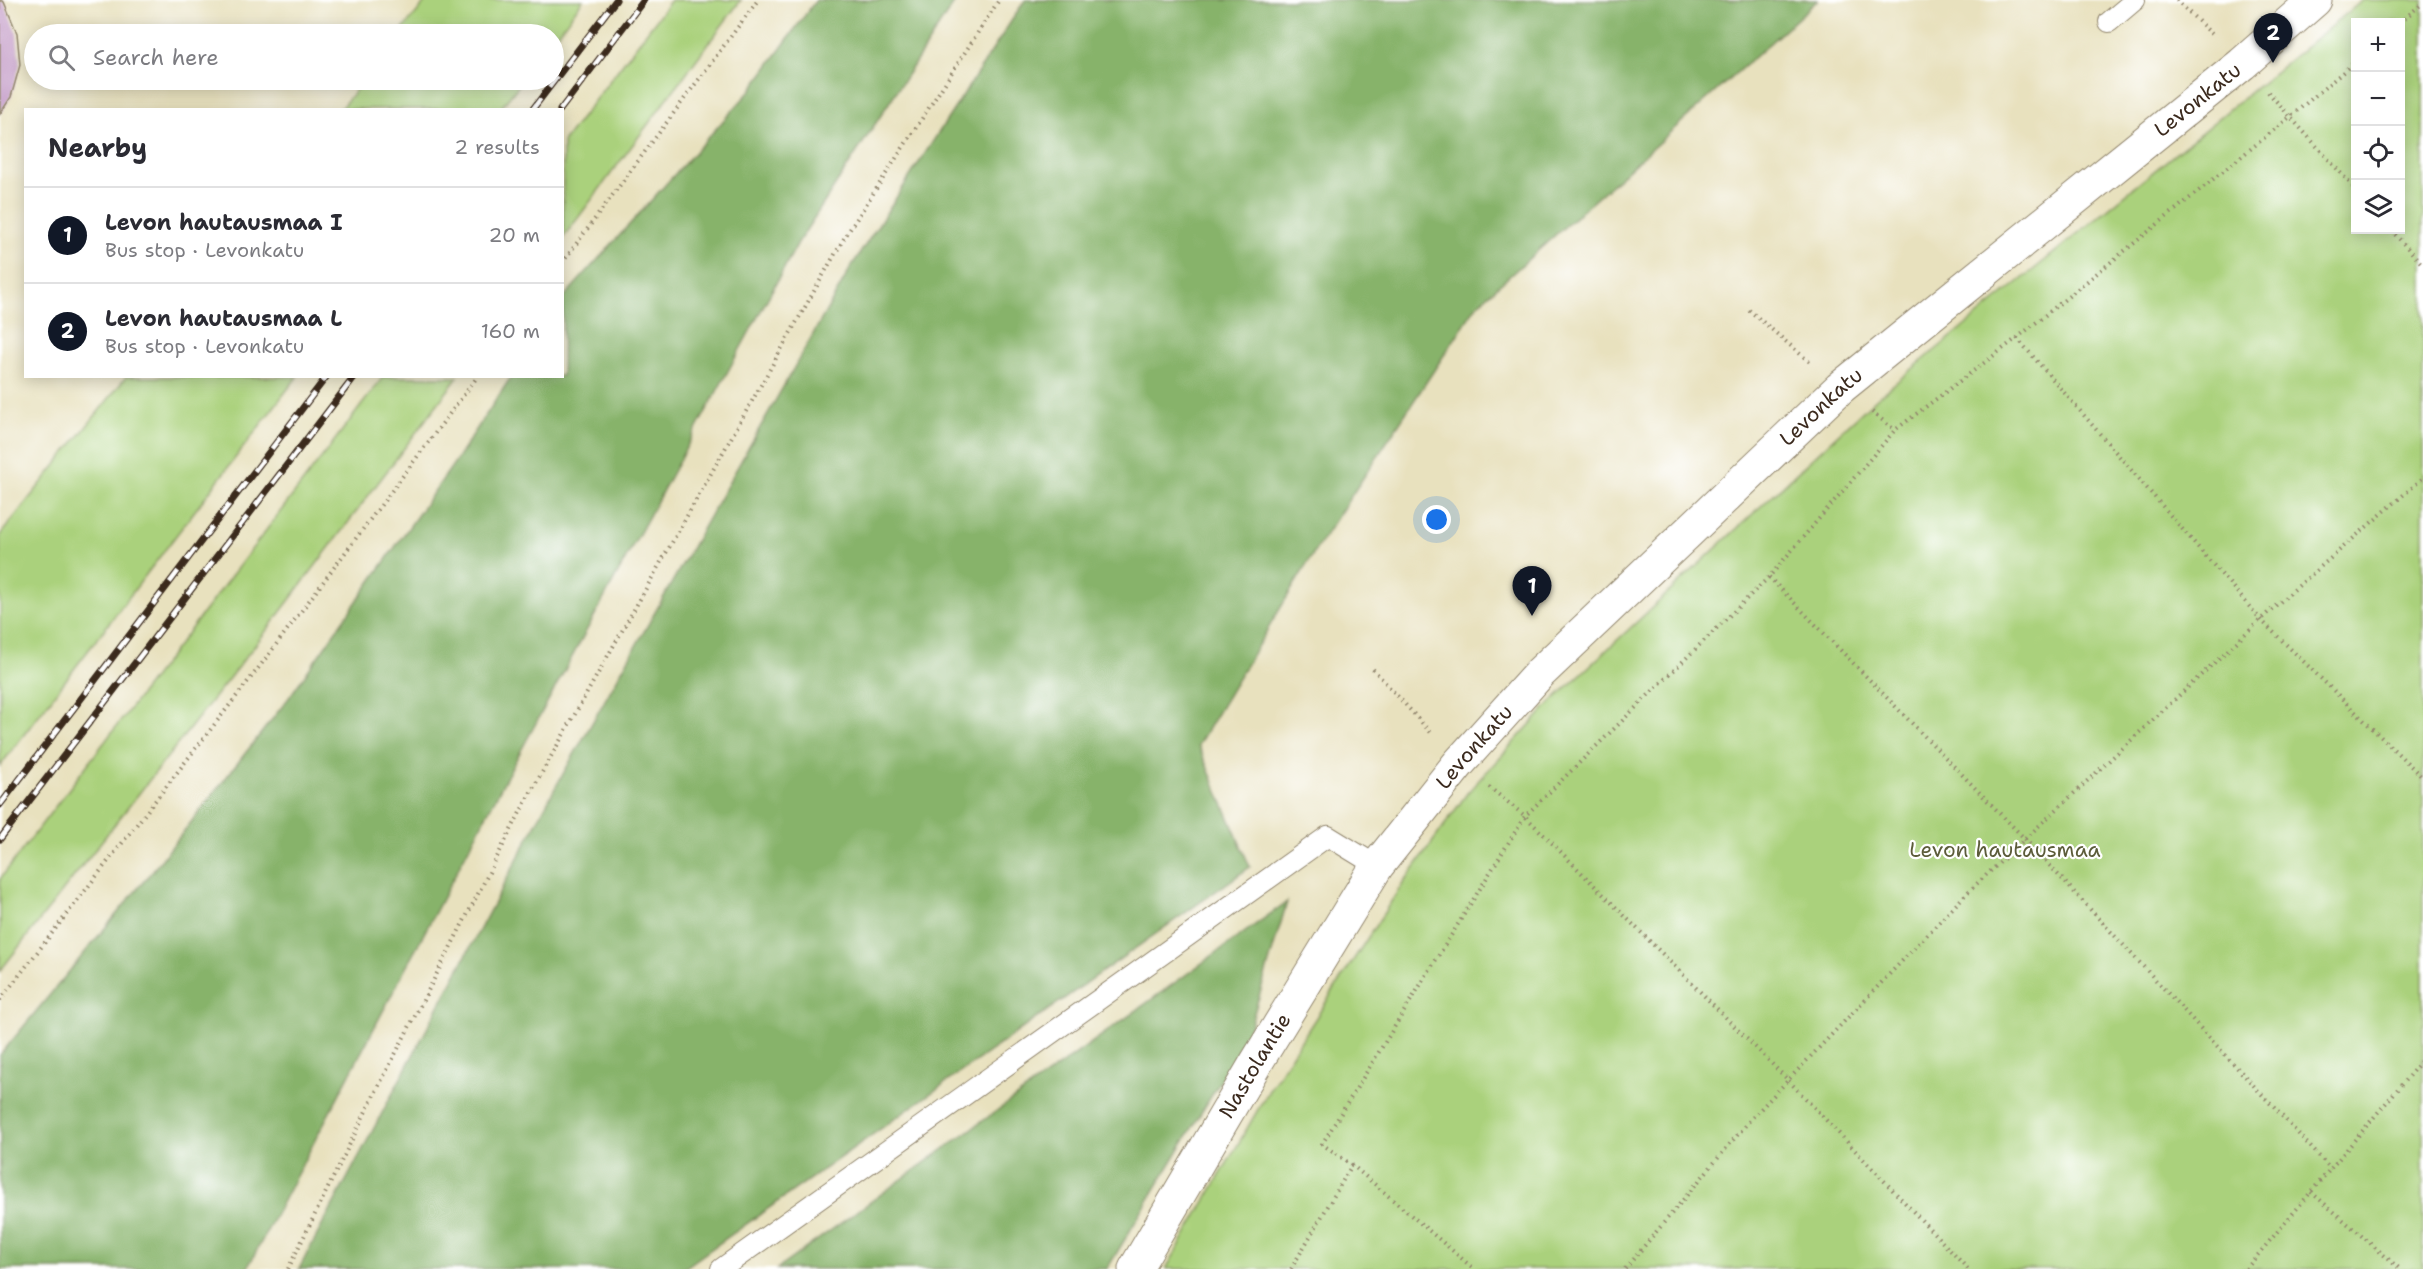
<!DOCTYPE html>
<meta charset="utf-8">
<style>
:root{--surface:#fff;--page:#f7f7f7;--text:#2b2b33;--muted:#7c7c81;--line:#e1e1e2;--accent:#111827}
body{margin:0;font-family:"Shantell Sans",sans-serif;background:var(--page);color:var(--text)}
.controls{position:absolute;right:18px;top:18px;display:grid;overflow:hidden;border-radius:0px;box-shadow:0 3px 15px #0003}
.controls button{width:54px;height:54px;display:grid;place-items:center;padding:0;border:0;border-bottom:2px solid var(--line);background:var(--surface);color:var(--text);font:30px sans-serif}
.you{position:absolute;left:1437px;top:520px;width:21px;height:21px;margin:-15px;border:4px solid #fff;border-radius:50%;background:#1a73e8;box-shadow:0 0 0 9px #1a73e833}
.badge{display:grid;place-items:center;width:39px;height:39px;border-radius:50%;background:var(--accent);color:#fff;font-size:20px;font-weight:700}
.pin{position:absolute;translate:-50% -50px;filter:drop-shadow(0 2px 3px #0008)}
.pin::after{content:'';position:absolute;top:32px;width:21px;height:18px;background:inherit;clip-path:polygon(0 0,100% 0,50% 100%)}
.list{margin:0;padding:0;list-style:none}
h2{display:flex;justify-content:space-between;align-items:center;height:78px;margin:0;padding:0 24px;font-size:26px}
h2 small{font-size:20px;font-weight:400;color:var(--muted)}
.list li{display:grid;grid-template-columns:39px 1fr auto;gap:18px;align-items:center;box-sizing:border-box;height:96px;padding:0 24px;border-top:2px solid var(--line)}
.list b{display:block;font-size:22px;white-space:nowrap}
.list p{margin:0;font-size:20px;white-space:nowrap;color:var(--muted)}
.list em{font-size:20px;font-style:normal;color:var(--muted)}
.icon{flex:none;width:33px;height:33px;fill:none;stroke:currentColor;stroke-width:2;stroke-linecap:round;stroke-linejoin:round}
.map{position:relative;flex:none;width:2423px;height:1269px;overflow:hidden}
.search{position:absolute;background:var(--surface);box-shadow:0 3px 15px #0003;left:24px;top:24px;width:540px;height:66px;display:flex;align-items:center;gap:15px;box-sizing:border-box;padding:0 21px;border-radius:33px;color:var(--muted);font-size:22px}
.panel{position:absolute;background:var(--surface);box-shadow:0 3px 15px #0003;left:24px;top:108px;width:540px;height:270px;border-radius:0px}
.map>svg:first-child{display:block}
.green{fill:#aad17b;stroke:#727e4c;stroke-width:1.5;fill-rule:evenodd}
.forest{fill:#87b36b;stroke:#616e44;stroke-width:1.5}
.building{fill:#c29ac6}
.lines{fill:none;stroke-linecap:round;stroke-linejoin:round}
.service-casing{stroke:#92866e;stroke-width:22}
.secondary-casing{stroke:#92866e;stroke-width:35}
.path{stroke:#92866e;stroke-width:4;stroke-dasharray:1.5 4.5;stroke-linecap:butt}
.service{stroke:#fff;stroke-width:20}
.secondary{stroke:#fff;stroke-width:33}
.rail-casing{stroke:#3b2a1e;stroke-width:7}
.rail{stroke:#fff;stroke-width:4.5;stroke-dasharray:14;stroke-linecap:butt}
.labels{text-anchor:middle;stroke-width:4.5;stroke-linejoin:round;paint-order:stroke}
.street-label{font-size:21px;fill:#3b2a1e;stroke:#fff}
.park-label{font-size:21px;fill:#5c5c3a;stroke:#fff}
</style>
<div class="map">
<svg width="2423" height="1269" viewBox="0 0 2423 1269">
<rect width="100%" height="100%" fill="#fff"/>
<filter id="ink" filterUnits="userSpaceOnUse"><feTurbulence type="fractalNoise" baseFrequency=".0167" numOctaves="2"/><feDisplacementMap in="SourceGraphic" scale="12" xChannelSelector="R" yChannelSelector="G"/><feConvolveMatrix kernelMatrix="1 2 1 2 8 2 1 2 1" color-interpolation-filters="sRGB"/></filter>
<filter id="wash" filterUnits="userSpaceOnUse"><feTurbulence type="fractalNoise" baseFrequency=".008" numOctaves="4" result="noise"/><feDisplacementMap in="SourceGraphic" scale="24" xChannelSelector="R" yChannelSelector="G"/><feGaussianBlur stdDeviation="1.35" result="paint"/><feColorMatrix in="noise" values="0 0 0 0 0 0 0 0 0 0 0 0 0 0 0 0 0 1.4 0 .05"/><feComposite in="paint" operator="in"/></filter>
<g filter="url(#wash)">
<rect width="100%" height="100%" fill="#e8e1be"/>
<path class="green" d="M427,0H583L554,39V34H399Z
M671,0H741L563,238V142Z
M2363,0H2423V1269H1166L1271,1087L1400,888L1468,792L1551,702L1878,397ZM2356,22H2400V230H2356Z
M364,80H523L500,109H340Z
M126,377H297L0,766V535Z
M383,377H458L270,626L0,971V879Z"/>
<path class="forest" d="M816,0H956L799,241L506,778L247,1269H0V1055L158,864L288,699L457,459L511,377L562,376L563,298L750,91Z
M1025,0H1818L1477,305L1313,554L1198,745L1250,867L683,1269H299L555,788L853,264Z
M1287,902L1247,1037L1107,1269H777Z"/>
<g id="blocks">
<path class="building" d="M0,0L4,2L17,33L20,65L11,97L0,114Z"/>
</g>
</g>
<g filter="url(#ink)">
<use href="#blocks" fill-opacity="0" stroke="#92866e" stroke-width="1.5"/>
<g class="lines">
<defs>
<path id="service" d="M2109,22L2135,0
M721,1269L1328,836L1377,866"/>
<g id="secondary">
<path id="s1" d="M1135,1269L1256,1063L1377,866L1459,763L1540,673L1840,388L2242,64L2315,0"/>
</g>
</defs>
<use href="#service" class="service-casing"/>
<use href="#secondary" class="secondary-casing"/>
<path class="path" d="M2176,0L2215,37
M2400,22L2423,3
M2268,92L2356,190
M2391,230L2423,265
M562,263L758,0
M1749,310L1812,364
M2017,338L2261,620L2423,778
M1872,412L1895,430
M1769,577L2025,839L2331,1169
M1373,669L1433,735
M1489,787L1525,816L1788,1080L1968,1269
M0,1000L260,666L478,376
M1352,1165L1322,1144L1525,816L1769,577L1895,430L2017,338L2290,117L2356,61
M2311,1192L2400,1269
M288,1269L369,1105L527,799L843,240L999,0
M1291,1269L1352,1165L1474,1269
M1625,1269L1750,1120L1967,893L2273,608L2423,478
M2246,1269L2423,1059"/>
<use href="#service" class="service"/>
<use href="#secondary" class="secondary"/>
<defs>
<path id="rail" d="M532,110L616,0
M560,110L644,0
M0,805L327,376
M0,839L355,376"/>
</defs>
<use href="#rail" class="rail-casing"/>
<use href="#rail" class="rail"/>
</g>
</g>
<g class="labels">
<g class="street-label">
<text dy="7" stroke="none"><textPath href="#s1" startOffset="1596">Levonkatu</textPath></text>
<text dy="7" stroke="none"><textPath href="#s1" startOffset="1110">Levonkatu</textPath></text>
<text dy="7" stroke="none"><textPath href="#s1" startOffset="624">Levonkatu</textPath></text>
<text dy="7" stroke="none"><textPath href="#s1" startOffset="236">Nastolantie</textPath></text>
</g>
<g class="park-label">
<text x="2005" y="857">Levon hautausmaa</text>
</g>
</g>
</svg>
<div class="controls">
<button>+</button>
<button>−</button>
<button><svg class="icon" aria-label="locate" viewBox="0 0 24 24"><circle cx="12" cy="12" r="6"/><path d="M12 2v4M12 18v4M2 12h4M18 12h4"/></svg></button>
<button><svg class="icon" aria-label="layers" viewBox="0 0 24 24"><path d="M12 4l9 5-9 5-9-5zM3 14l9 5 9-5"/></svg></button>
</div>
<div class="you"></div>
<div class="pin badge" style="left:1532px;top:616px">1</div>
<div class="pin badge" style="left:2273px;top:63px">2</div>
<div class="search"><svg class="icon" aria-label="search" viewBox="0 0 24 24"><circle cx="10" cy="10" r="6"/><path d="M15 15l6 6"/></svg>Search here</div>
<section class="panel">
<h2>Nearby<small>2 results</small></h2>
<ul class="list">
<li><span class="badge">1</span><div><b>Levon hautausmaa I</b><p>Bus stop · Levonkatu</p></div><em>20 m</em></li>
<li><span class="badge">2</span><div><b>Levon hautausmaa L</b><p>Bus stop · Levonkatu</p></div><em>160 m</em></li>
</ul>
</section>
</div>
